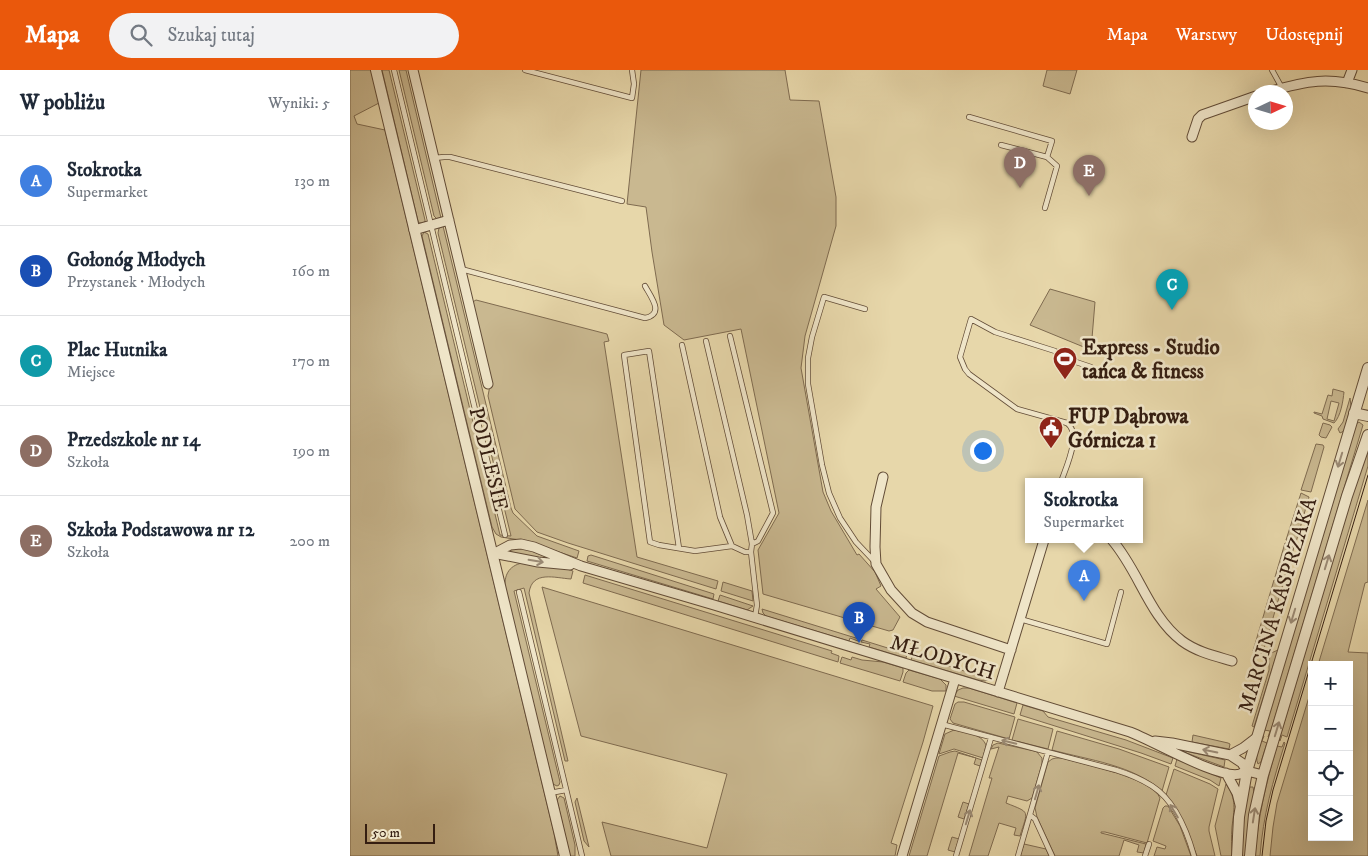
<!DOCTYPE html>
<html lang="pl">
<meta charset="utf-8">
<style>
:root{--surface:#fff;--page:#f2f2f3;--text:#1f2937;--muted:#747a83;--line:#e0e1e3;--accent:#ea580c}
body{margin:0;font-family:"IM FELL DW Pica",serif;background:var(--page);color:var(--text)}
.controls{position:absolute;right:15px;bottom:15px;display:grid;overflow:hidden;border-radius:0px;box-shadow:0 5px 20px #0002}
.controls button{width:45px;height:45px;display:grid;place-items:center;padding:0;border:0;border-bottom:1px solid var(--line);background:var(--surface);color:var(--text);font:25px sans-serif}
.compass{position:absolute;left:898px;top:15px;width:45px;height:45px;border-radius:50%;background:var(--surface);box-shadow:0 5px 20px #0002;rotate:86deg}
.scale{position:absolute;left:15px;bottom:12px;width:70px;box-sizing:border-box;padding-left:5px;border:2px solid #351e11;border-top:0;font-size:14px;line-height:18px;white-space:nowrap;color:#351e11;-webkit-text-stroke:4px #efe5c8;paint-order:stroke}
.you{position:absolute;left:632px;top:380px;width:18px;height:18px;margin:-12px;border:4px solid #fff;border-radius:50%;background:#1a73e8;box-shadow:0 0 0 8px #1a73e833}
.badge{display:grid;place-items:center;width:32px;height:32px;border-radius:50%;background:var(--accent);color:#fff;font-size:16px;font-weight:700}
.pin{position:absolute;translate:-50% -41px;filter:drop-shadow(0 1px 2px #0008)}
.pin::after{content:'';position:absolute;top:26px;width:18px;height:15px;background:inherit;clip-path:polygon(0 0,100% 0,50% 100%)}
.popup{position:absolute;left:675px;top:408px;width:118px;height:65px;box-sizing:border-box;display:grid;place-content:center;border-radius:0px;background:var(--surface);filter:drop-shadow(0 1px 4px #0005);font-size:16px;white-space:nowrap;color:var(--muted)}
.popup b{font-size:19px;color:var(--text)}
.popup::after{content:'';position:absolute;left:50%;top:100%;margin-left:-10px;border:10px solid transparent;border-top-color:var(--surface)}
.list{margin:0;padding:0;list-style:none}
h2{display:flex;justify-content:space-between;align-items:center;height:65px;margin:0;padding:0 20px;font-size:21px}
h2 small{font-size:16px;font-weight:400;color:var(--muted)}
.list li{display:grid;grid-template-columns:32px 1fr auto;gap:15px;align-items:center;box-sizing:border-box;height:90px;padding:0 20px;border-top:1px solid var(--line)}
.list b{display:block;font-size:19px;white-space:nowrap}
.list p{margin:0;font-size:16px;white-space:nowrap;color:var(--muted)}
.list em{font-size:16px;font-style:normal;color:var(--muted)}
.icon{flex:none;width:28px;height:28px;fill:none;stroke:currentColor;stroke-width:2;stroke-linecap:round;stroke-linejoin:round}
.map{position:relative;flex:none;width:1018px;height:786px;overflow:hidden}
header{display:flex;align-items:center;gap:30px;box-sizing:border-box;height:70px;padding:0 25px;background:var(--accent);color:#fff}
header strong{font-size:24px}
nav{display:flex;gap:28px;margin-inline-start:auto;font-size:18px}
.search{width:350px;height:45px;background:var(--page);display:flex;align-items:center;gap:12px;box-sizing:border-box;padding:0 18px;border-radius:28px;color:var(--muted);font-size:19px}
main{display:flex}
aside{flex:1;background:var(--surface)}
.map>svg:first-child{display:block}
.green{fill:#c9b890;stroke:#7f6b50;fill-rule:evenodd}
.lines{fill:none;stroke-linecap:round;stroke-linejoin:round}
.service-casing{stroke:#624c37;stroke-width:6}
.minor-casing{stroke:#624c37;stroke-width:11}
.tertiary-casing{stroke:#624c37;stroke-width:12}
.service{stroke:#efe5c8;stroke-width:4.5}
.minor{stroke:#efe5c8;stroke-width:9}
.tertiary{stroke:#efe5c8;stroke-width:10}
.tram{stroke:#351e11;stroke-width:1}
.oneway{stroke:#9b8b76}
.labels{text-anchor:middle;stroke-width:5;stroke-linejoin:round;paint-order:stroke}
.poi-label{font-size:21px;font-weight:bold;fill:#351e11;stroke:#efe5c8;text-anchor:start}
.street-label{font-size:21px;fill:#351e11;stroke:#efe5c8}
</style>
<header>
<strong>Mapa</strong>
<div class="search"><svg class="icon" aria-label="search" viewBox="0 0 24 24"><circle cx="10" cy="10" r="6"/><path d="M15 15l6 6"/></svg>Szukaj tutaj</div>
<nav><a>Mapa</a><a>Warstwy</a><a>Udostępnij</a></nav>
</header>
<main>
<aside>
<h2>W pobliżu<small>Wyniki: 5</small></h2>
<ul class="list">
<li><span class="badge" style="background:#3f7fe0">A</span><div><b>Stokrotka</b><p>Supermarket</p></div><em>130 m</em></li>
<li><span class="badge" style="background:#1a4fb4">B</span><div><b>Gołonóg Młodych</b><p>Przystanek · Młodych</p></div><em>160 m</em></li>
<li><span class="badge" style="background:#0f9aa8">C</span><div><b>Plac Hutnika</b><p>Miejsce</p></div><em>170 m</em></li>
<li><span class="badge" style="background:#8d6e63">D</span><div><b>Przedszkole nr 14</b><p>Szkoła</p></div><em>190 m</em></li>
<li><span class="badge" style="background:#8d6e63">E</span><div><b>Szkoła Podstawowa nr 12</b><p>Szkoła</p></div><em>200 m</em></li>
</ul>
</aside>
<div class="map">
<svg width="1018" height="786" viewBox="0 0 1018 786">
<rect width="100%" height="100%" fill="#e7d7aa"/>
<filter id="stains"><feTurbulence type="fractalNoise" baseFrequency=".004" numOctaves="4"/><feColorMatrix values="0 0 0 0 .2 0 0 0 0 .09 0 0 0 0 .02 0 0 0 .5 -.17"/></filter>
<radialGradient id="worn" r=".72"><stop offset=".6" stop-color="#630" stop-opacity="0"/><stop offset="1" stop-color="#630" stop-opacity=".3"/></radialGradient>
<path class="green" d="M0,0H21L29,33L4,46L7,54L35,60L204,763L208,786H0Z
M32,0H39L75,150V152L72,153H69L68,151Z
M49,0H56L91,148L87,149L84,146Z
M291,0H435L440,30L469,31L486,127V156L455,266L451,298L473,422L481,441L507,485L509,484L525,502L531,516L526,519L550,547L543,560L539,561L413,524L408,480L429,443L391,259L334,270L314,255L302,182L296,137L277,134Z
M697,0H727L720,24L693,16Z
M93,156L161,438L163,443L187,466L229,481L227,488L176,471L151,467L146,464L142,457L72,166L74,162L78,164L150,465L161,466L88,163L89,158Z
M700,219L745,232L741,280L680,255Z
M126,230L257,264L259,271L254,272L287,487L368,511L366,519L218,473L187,462L165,439L138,326L140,315L121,233Z
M983,319L994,322C993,331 991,346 984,353L973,349L972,346L964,343V342L972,344L978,325L982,326ZM981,331L989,333L984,351L977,349Z
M1000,328L1001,336L994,361L990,363L988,359L993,352Z
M1009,352L1013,355L919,667H918L920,661L914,660L1006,354Z
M973,353L980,355L982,357L976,368L971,367L969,365Z
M1018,373V396L937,667L932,665L930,671L929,670Z
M966,374L973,375L974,377L961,422L951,420Z
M951,423L959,427L946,472L936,470Z
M1018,430V512L1015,513L998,582L1018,583V786H920L923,757L927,733L962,617V767H999V595H968Z
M935,473L944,477L935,509L925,507Z
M167,478L177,479L206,491L179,487L158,481Z
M241,485L364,524L363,529L237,491L238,486Z
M172,493L214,498L223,501L221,509C205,508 182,500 179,523L218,691H215L174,518L164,521L210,712L209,715L207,716L203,714L155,519C154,506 158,496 172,493Z
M235,505L482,581L481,583L489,586L488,592L233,513Z
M924,510L932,513L933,514L913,582L910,584L903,581Z
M373,512L402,521L403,531L371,521Z
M192,517L583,636L573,672L541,773L547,775L545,786H261L252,752L357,778L377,704L231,666Z
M370,525L403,536L397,540L368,531Z
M412,539L509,569L508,571L500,568L499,571L416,546L413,543Z
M512,570L557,584L556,588L519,577L520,574L511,572Z
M928,580L904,657L902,656L919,600V584Z
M563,585L640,609L635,611L628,610L561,590Z
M492,587L501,590L502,587L512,590L533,592L553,598V602L550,611L490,593Z
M559,600L590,609L596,615V621H582L553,612L556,603Z
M613,618H619L667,633L664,644L604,626L608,620Z
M608,632H614L665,647L659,669L603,653L600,649L605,634Z
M673,635L693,641L698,647L776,670L823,688L821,694L791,683L670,645Z
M668,649L703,659L698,679L662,670Z
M604,660C615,662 632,664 636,675L633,688L604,679L589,684L595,664Z
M707,661L769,679L819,697L812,721C783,695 739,690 702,680Z
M843,665L878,673L880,674L879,679L842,672Z
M913,665L914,666L912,671L917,673L911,692L908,694C904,686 910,674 913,665Z
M934,672L935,673C923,711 913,745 910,786H905C908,746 916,714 927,676L932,677Z
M648,673L684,681L687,682L692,688V694L682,728L677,731L658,726L656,733C681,743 678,740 670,766L664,765L666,758L649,753L638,786H619L642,708H639L649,677L641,679L643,675Z
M831,680L875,690L874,697L831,681Z
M605,681L632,690L630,696L624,694L626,688L608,683L577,786H559L589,686L600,682Z
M706,688H712C733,694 802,708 810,728L797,773L755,762H751V763L796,774L794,783L787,782L789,775L774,770L769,786H705L687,747L685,738L698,692L702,689Z
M827,689L871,708L869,716L860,710L825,696Z
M824,699L860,714L868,719L859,757V761L865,786H847L836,758L816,725Z
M876,714C887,729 884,740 882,757C881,767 882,776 882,786H871L865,756Z
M899,717H903L904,722L896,786H892C892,765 892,737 899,717Z
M210,726L214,728L225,775V786H220L207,730Z
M227,728L239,777L234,771L225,732Z
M613,732L619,734L614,749L608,747Z
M815,736H818L830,756L841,786H804L807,777L815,779L816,776L803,771L813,738Z
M602,767L609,769L605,782L598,780Z
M674,774L696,779L699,786H670Z"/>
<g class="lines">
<defs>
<path id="service" d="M44,0L155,465
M175,0L282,28L284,14L282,0
M922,0L932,18
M619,47L702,71L697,87L707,96L695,138
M651,75L697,87
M84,88L94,87H100L272,131
M111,199L295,248C315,244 301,227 295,216
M515,239L474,227L462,267L458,288V314L472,395L479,423L490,448L506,472L524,491
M380,266L423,443L408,471L402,474
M356,271L397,445L402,474L401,482
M332,275L370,447L382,476
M711,412C716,397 732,364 717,353L667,339L619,304L615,299L610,287L621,249L645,262L705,281L717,289L741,297
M329,478L299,281L274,285L300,472L309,475L345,481L382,476L395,482H401L407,535L405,547
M169,522L232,786
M670,549L757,574L771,522
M591,654L766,700C779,704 791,709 802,716C824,730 837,761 844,786
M200,723L216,720
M680,745L685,749L702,786
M606,786L641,668
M668,786L698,682
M795,786L799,774"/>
<path id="minor" d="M63,0L138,314
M997,13L1002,0
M918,22C956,11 979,6 1018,18
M842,67L848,49L852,45L906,26
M64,160L99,150
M533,407L526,437L525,477L526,494L541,520L562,543L577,552L661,580
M762,470C789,501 799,546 832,571C847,582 865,586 882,591
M143,484L160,475L171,474L184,477L231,496L364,535L780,662C802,670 870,710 890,704C892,703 895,702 897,701
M143,484H148L188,492L220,495
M648,622L694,470
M805,671L822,673L880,685L892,693L897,701L913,705
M880,685L893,678L906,668
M876,703L887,723L890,735
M552,786L605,609"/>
<path id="tertiary" d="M26,0L215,786
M1004,343L1018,346
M887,786L889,747L897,701L1018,298
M900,786L904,745L913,705L997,426L1018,365"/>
</defs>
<use href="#service" class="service-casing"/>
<use href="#minor" class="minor-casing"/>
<use href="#tertiary" class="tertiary-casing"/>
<use href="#service" class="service"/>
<use href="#minor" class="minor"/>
<use href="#tertiary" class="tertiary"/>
<path class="tram" d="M912,786L916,751L923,720L1018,405"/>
</g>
<defs><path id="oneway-shaft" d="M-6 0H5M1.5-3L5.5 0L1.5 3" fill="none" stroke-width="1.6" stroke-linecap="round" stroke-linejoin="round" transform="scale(1.25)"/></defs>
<g class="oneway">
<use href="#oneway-shaft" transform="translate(990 390) rotate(107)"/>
<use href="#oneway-shaft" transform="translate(186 491) rotate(9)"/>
<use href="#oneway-shaft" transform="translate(977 492) rotate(-73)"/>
<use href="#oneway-shaft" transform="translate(943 546) rotate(107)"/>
<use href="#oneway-shaft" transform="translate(927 659) rotate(-73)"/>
<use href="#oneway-shaft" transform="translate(659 672) rotate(-166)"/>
<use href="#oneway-shaft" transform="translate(860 681) rotate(-168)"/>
<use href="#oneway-shaft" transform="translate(687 722) rotate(-74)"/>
<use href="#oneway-shaft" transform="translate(824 741) rotate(-121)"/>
<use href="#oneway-shaft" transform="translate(904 745) rotate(-81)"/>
<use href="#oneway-shaft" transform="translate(618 747) rotate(-73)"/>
</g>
<defs>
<symbol id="stadium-pin" viewBox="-11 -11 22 30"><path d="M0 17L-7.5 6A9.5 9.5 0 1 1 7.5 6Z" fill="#8f2418" stroke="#efe5c8"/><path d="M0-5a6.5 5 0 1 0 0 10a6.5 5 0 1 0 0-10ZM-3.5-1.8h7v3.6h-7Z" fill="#fff"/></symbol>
<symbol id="civic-pin" viewBox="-11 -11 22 30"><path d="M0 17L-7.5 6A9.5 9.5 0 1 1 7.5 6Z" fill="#8f2418" stroke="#efe5c8"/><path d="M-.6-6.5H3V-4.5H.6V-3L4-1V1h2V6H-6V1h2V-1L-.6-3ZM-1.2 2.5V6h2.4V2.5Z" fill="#fff"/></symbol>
</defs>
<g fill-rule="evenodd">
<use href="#stadium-pin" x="701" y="275" width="28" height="38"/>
<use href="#civic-pin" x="687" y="344" width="28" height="38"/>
</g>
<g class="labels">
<g class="poi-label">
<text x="732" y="284">Express - Studio<tspan x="732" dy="24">tańca &amp; fitness</tspan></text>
<text x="718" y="353">FUP Dąbrowa<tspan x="718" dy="24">Górnicza 1</tspan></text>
</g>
<g class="street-label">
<text transform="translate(139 389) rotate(76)" y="7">PODLESIE</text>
<text transform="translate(927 535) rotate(-73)" y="7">MARCINA KASPRZAKA</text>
<text transform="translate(593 587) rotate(17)" y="7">MŁODYCH</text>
</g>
</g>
<rect width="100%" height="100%" filter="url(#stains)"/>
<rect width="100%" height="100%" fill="url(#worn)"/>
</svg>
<div class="controls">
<button>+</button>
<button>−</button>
<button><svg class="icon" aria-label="locate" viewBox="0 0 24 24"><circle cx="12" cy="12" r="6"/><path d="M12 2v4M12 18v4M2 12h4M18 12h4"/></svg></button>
<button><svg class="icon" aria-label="layers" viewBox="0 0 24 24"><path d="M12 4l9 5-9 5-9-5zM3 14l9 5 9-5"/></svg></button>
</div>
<svg class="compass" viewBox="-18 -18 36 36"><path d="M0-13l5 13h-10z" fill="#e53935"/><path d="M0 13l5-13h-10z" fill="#747a83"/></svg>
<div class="scale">50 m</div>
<div class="you"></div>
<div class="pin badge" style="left:734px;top:531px;background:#3f7fe0">A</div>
<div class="popup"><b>Stokrotka</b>Supermarket</div>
<div class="pin badge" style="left:509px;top:573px;background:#1a4fb4">B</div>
<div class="pin badge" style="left:822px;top:240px;background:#0f9aa8">C</div>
<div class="pin badge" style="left:670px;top:118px;background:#8d6e63">D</div>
<div class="pin badge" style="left:739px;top:126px;background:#8d6e63">E</div>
</div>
</main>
